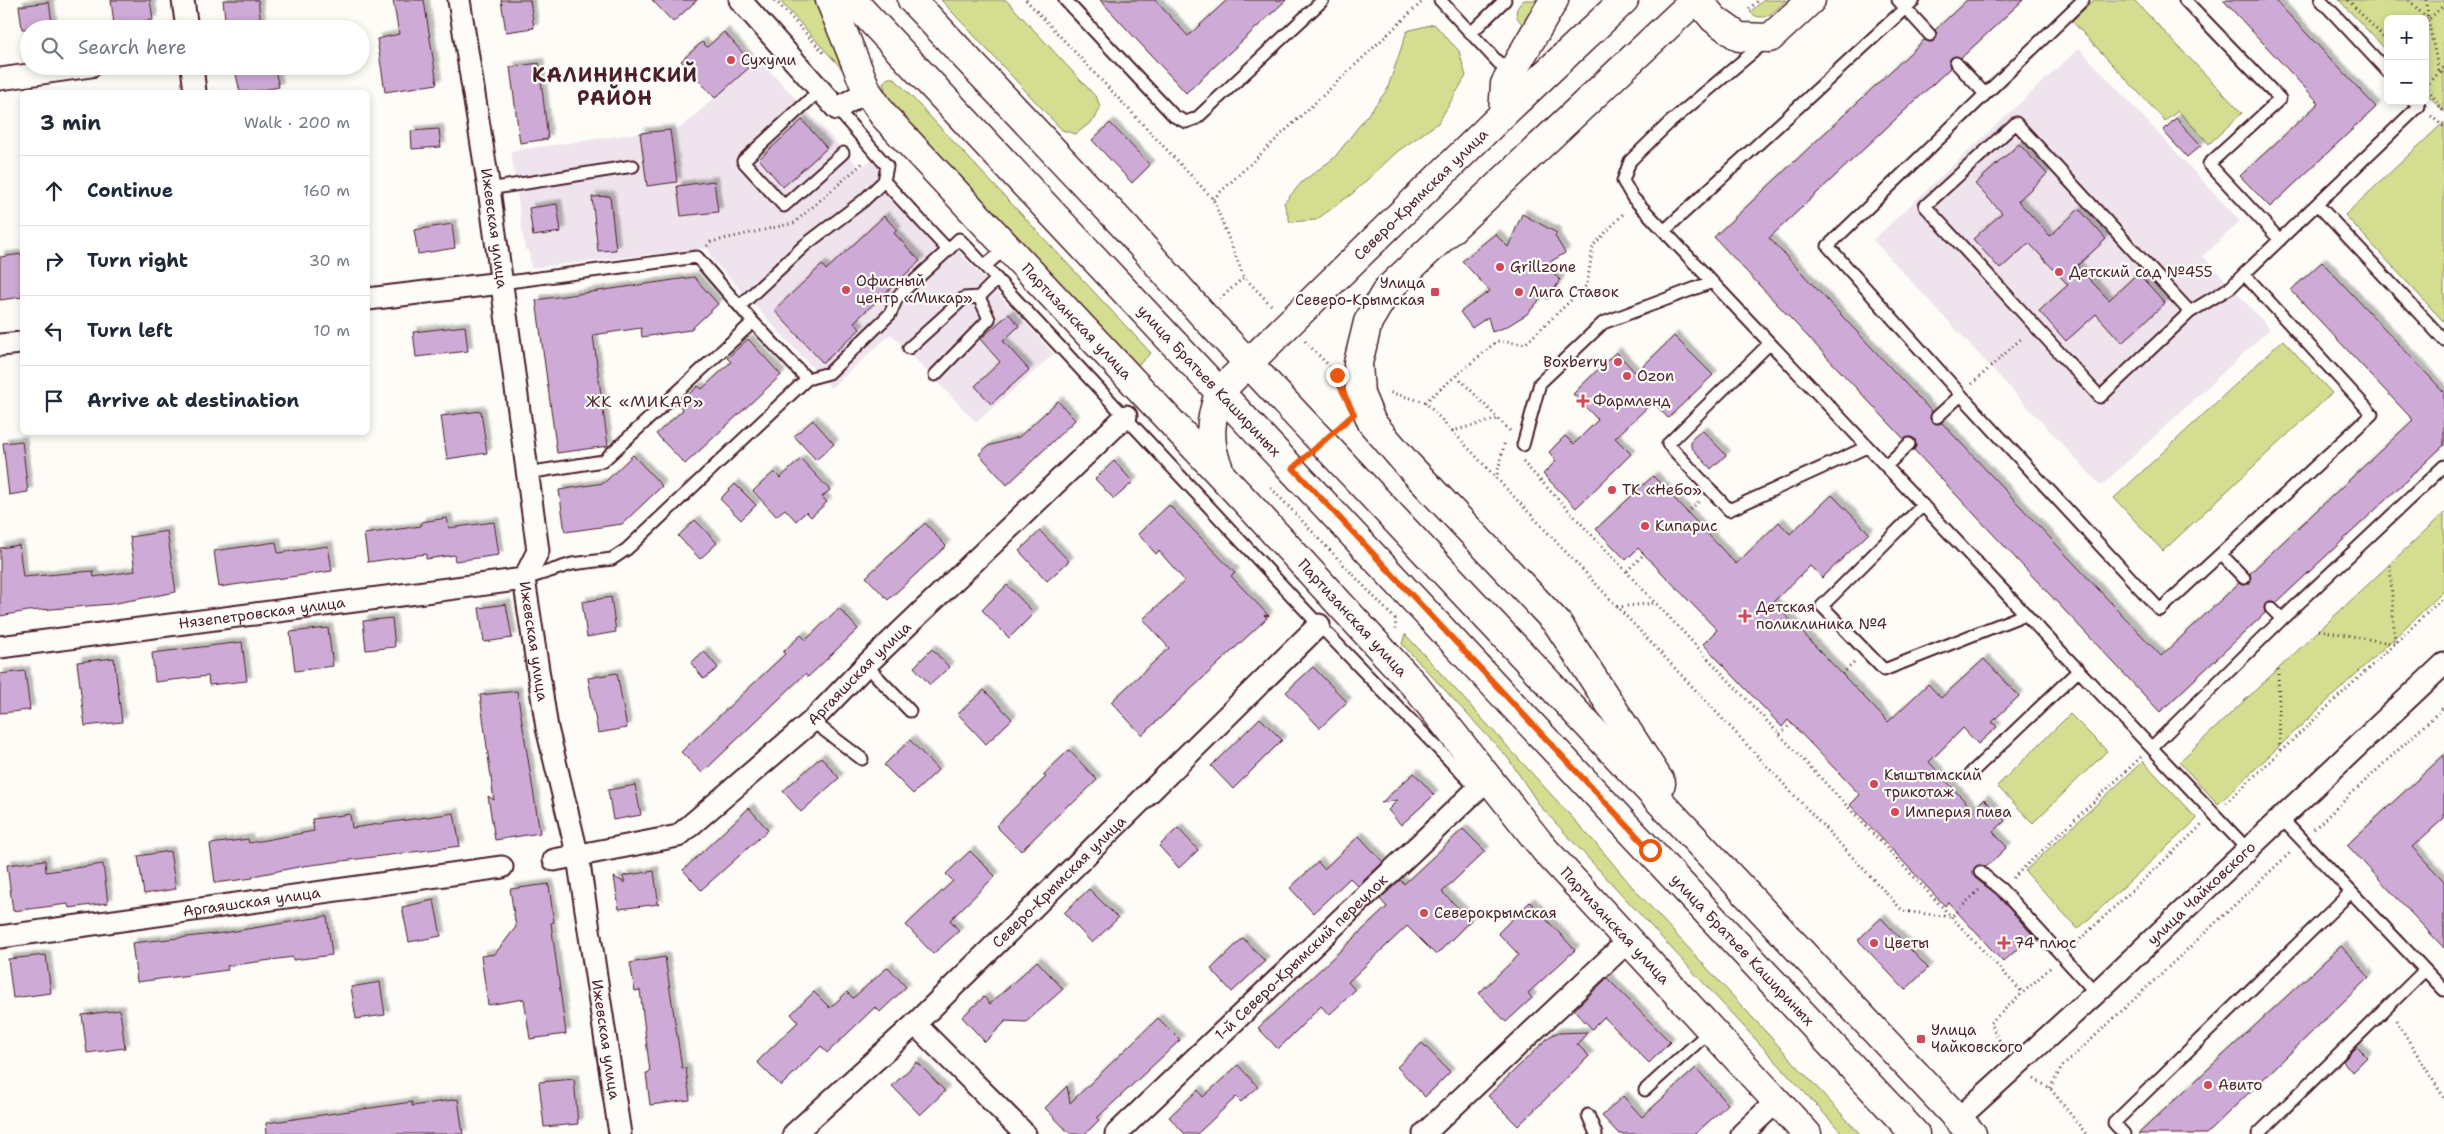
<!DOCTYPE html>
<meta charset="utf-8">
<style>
:root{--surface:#fff;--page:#f2f2f3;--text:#1f2937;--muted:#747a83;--line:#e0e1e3}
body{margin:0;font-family:"Shantell Sans",sans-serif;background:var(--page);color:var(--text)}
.controls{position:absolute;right:15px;top:15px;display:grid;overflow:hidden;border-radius:8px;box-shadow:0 2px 8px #0003}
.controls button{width:45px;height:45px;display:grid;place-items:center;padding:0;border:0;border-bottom:1px solid var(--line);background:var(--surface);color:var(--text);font:25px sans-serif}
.stop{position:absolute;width:15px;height:15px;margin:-11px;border:4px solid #ea580c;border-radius:50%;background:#fff}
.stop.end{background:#ea580c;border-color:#fff;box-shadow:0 1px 5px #0008}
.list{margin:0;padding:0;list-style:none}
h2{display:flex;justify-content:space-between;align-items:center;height:65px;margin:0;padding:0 20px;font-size:21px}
h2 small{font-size:16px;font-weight:400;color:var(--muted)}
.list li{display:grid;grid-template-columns:32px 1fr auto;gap:15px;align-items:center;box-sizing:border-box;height:70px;padding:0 20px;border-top:1px solid var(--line)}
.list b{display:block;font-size:19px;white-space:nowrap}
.list em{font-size:16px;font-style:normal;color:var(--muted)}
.icon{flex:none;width:28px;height:28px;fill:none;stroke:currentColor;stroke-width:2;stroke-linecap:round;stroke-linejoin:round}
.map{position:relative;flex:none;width:2444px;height:1134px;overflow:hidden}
.search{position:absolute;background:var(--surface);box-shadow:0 2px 8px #0003;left:20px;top:20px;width:350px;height:55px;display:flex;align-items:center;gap:12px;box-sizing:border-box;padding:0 18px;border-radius:28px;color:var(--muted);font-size:19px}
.panel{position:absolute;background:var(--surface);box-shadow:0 2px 8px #0003;left:20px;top:90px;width:350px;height:345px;border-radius:8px}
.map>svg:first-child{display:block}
.built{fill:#efe4ed}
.green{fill:#d3de91;stroke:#8e7e5e}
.building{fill:#cdabd6;stroke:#4a1f2b;filter:url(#shadow)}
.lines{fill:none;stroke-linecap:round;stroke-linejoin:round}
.service-casing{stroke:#4a1f2b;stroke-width:15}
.minor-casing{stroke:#4a1f2b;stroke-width:25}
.secondary-casing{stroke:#4a1f2b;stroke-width:31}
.primary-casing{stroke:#4a1f2b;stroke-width:31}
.path{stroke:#4a1f2b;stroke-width:3;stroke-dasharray:1 4;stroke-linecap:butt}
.service{stroke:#fdfcf7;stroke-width:11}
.minor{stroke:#fdfcf7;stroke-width:21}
.secondary{stroke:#fdfcf7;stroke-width:28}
.primary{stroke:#fdfcf7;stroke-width:28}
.route{stroke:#ea580c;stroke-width:6}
.poi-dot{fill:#d1495b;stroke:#fdfcf7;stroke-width:2}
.labels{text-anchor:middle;stroke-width:4.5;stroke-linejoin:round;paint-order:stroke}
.poi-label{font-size:15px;fill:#4a1f2b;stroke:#fdfcf7;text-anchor:start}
.street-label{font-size:15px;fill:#4a1f2b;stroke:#fdfcf7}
.neighbourhood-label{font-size:16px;letter-spacing:1px;fill:#4a1f2b;stroke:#fdfcf7}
.district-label{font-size:20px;font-weight:bold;letter-spacing:1px;fill:#4a1f2b;stroke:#fdfcf7}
</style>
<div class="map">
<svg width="2444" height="1134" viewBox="0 0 2444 1134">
<defs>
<filter id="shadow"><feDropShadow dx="4.5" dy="-4.5" stdDeviation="1" flood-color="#0004"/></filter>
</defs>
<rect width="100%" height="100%" fill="#fdfcf7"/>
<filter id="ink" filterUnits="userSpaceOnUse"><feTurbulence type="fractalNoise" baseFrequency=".02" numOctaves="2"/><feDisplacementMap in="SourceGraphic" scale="10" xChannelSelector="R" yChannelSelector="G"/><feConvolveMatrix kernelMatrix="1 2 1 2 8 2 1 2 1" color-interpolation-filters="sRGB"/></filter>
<g filter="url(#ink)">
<path class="built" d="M2079,48L2240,221L2203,256L2270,329L2101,486L1873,240Z
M758,58L860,168L873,159L1054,354L976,422L891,334L831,388L712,259L708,248L531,268L529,250H525L511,151L682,127Z"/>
<path class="green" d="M779,0H814L844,71Z
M941,0H1006L1097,98L1100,108L1095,119L1076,134L1062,130Z
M1524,0H1542L1525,26C1513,17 1514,9 1524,0Z
M1764,0H1786C1775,10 1764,25 1750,12Z
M2094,0H2134L2242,113L2209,144L2178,111L2165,121L2072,21Z
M2339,0H2444V112L2425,92V19H2388V52Z
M1434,24L1459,51L1466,76L1438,123L1398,151L1353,193L1316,220L1290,222L1284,203L1302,182L1334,158L1387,90L1407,31Z
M888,78H894L1151,353L1137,366L895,111L888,99L883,83Z
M2444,122V322L2345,215Z
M2283,340L2332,393L2163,551L2114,498Z
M2444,513V591L2218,804L2179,762Z
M1405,634L1599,847L1635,890L1860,1134H1843L1540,806L1508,758L1402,644Z
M2070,714L2107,751L2033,823L1997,786Z
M2143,761L2197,819L2078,929L2025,871Z"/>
<path class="building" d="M111,0H150L153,20L114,25Z
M223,0H258L261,24L226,28Z
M393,0H424L437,84L385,92L377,39L399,34Z
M501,0H530L534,28L506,32Z
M652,0H697L673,22Z
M1100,0H1155L1188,36L1227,0H1286L1186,93Z
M1967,0H2023L1961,58L1955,56L1951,58L1949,64L1950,68L1769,238L1932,412L1930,418L1932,422L1938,424L1942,423L2161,656L2239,583L2242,585L2249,584L2251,580L2250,573L2413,420L2291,290L2322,262L2444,392V445L2276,603L2272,601L2266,602L2264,607L2265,613L2160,712L1914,450L1916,446L1915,439L1911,437L1904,439L1714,237L1924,40L1931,42L1935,40L1937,34L1935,30Z
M2223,0H2275L2376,107L2270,207L2240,176L2319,103Z
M49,2L53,29H22L19,6Z
M724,32L753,64L715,98L681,61L702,42L707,47Z
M539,63L548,139L520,143L510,67Z
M234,66H274L279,87L253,92H240Z
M2176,118L2201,145L2187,157L2163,131Z
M802,120L827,148L783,187L759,159Z
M1110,123L1150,165L1132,183L1092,140Z
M439,129L441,147L412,149L411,131Z
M670,130L677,182L647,186L640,133Z
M2019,144L2047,174L2018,201L2050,236L2079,209L2106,239L2077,266L2109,300L2138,273L2165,303L2122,343L2096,314L2066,341L2039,311L2068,285L2029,243L2000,269L1973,239L2002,213L1975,184Z
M714,181L718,212L681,216L677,186Z
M610,196L616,250L598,251L592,197Z
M557,204L561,232L533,236L529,208Z
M1522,214L1557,233L1555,236L1565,253L1545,265L1560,280L1548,299L1543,296L1527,314L1506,327L1492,332L1488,317L1472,328L1460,312L1490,291L1462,261L1495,234L1508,247Z
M884,216L897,230L894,233L920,261L854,322L860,329L823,363L774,310L822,265L826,270Z
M452,224L455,248L418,254L414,230Z
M22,254V297L0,300V257Z
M694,277L718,304L690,330L642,337L641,328L593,335L608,446L557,453L536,300Z
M1009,314L1019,326L1003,341L1029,370L991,404L975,386L1000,362L980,339Z
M465,326L468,351L416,357L413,332Z
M1674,336L1713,375L1668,418L1653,402L1615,438L1631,454L1576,508L1543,474L1556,461L1549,452L1565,436L1574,444L1598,420L1573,394L1616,352L1636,373Z
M748,339L781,375L685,464L656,434L683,410L678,404L698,386L702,389L731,362L727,358Z
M1058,401L1075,420L1007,485L979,454L988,446L1019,437Z
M481,411L487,453L447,459L441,416Z
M813,420L834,444L816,460L794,436Z
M1702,430L1726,455L1711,469L1691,447V440Z
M22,441L28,492L9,495L3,443Z
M633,455L662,486L622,524L565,532L559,490L604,483Z
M801,459L830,490L822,497L827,502L811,517L806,512L796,521L785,509L776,516L753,491L774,472L780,478Z
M1114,461L1133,482L1114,499L1095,479Z
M1653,476L1736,564L1779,522L1790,534L1832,495L1869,533L1822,578L1810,566L1773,602L1888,722L1928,684L1941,698L1984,659L2019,696L1992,722L1997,727L1978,744L1963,728L1929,762L1973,810L1984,799L2005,821L1993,832L2007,847L1986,867L1978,865L1973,871L1975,878L1996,894L2033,935L2003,962L1948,902L1945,906L1850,805L1860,795L1788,720L1782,727L1703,644L1717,630L1638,548L1626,560L1596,529Z
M735,484L756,505L741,520L720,499Z
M1169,505L1235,573L1231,576L1269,616L1264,615L1267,618L1142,735L1111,702L1169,648L1143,619L1185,581L1159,551L1156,554L1138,534Z
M447,518L449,528L494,522L499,555L455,561L454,555L426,559V554L368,562L364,534L421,526V522Z
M695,520L717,543L700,559L678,536Z
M925,523L946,546L888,600L866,577Z
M167,531L176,592L111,604L28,611L0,616V548L19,545L23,577L93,571L94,577L135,571L130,537Z
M1040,531L1069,561L1047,581L1019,551Z
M276,542L278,553L328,546L332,571L219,587L214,551Z
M1007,585L1034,613L1009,638L982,610Z
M611,597L616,632L587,637L582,602Z
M506,604L512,638L484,642L479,608Z
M839,608L858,629L808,677L805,674L702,773L681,752L785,654L783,652L801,635L806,640Z
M392,618L395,647L366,650L363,621Z
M328,628L333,666L295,671L290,632Z
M242,642L247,681L209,685L208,676L155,682L152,653Z
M932,649L949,667L930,685L914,667Z
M704,651L718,668L704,679L691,663Z
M114,658L122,722L85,726L77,662Z
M1313,667L1347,702L1320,728L1286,692Z
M25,671L30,710L0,713V674Z
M617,673L627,728L598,733L588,678Z
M984,690L1012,719L986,744L958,714Z
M517,691L540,833L495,840L488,796L494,800L480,695Z
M1260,718L1282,740L1233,789L1211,766Z
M910,740L938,770L913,794L884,765Z
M1069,750L1097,780L1072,804L1070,803L1021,851L996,826L1046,777L1043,775Z
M2444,755V818L2412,847L2444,881V948L2347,845Z
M821,757L839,778L801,812L783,791Z
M1414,773L1434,795L1401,825L1388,810L1398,800L1381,803Z
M635,785L641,815L613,820L608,790Z
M749,808L768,830L701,890L683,870Z
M454,813L460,846L303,866L253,876V878L215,883L210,844L248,839L249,843L314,831L312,819L350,814L352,828Z
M1178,828L1198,850L1179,868L1159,846Z
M1463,829L1485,851L1442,892L1471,920L1436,955L1407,926L1348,982L1355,990L1329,1015L1321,1006L1278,1049L1258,1028L1387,907L1380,899L1400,880L1404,884Z
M1359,836L1383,862L1358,886L1350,878L1313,913L1290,888L1318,862L1324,869Z
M170,851L176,889L144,894L138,856Z
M970,851L995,876L950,920L959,931L933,954L906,925L953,881L946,874Z
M45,860L46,872L103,864L108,903L69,908L68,904L13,911L7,865Z
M654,871L658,900L656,902L659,904L619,909L614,877L625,883L623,876Z
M549,884L547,886H549L554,922L551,923L566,1034L530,1039L524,999L488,1005L481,956L495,954L516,927L510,889Z
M1089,889L1118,918L1092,943L1064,913Z
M434,900L441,936L409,942L402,907Z
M1530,902L1575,950L1528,993L1532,998L1506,1022L1479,993L1519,955L1498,933Z
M327,916L332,955L293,960V957L227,966L228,970L137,982L132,943L223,933Z
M1881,918L1928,968L1905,990L1858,940Z
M1243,938L1265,961L1232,992L1211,969Z
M2341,946L2369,977L2206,1134H2138Z
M46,955L51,993L13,998L8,959Z
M665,957L682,1068H686L690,1100L650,1105L646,1073L650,1072L640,990L635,991L630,963Z
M1037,961L1063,989L1026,1022L1004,1021L1005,1022L985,1042L962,1017L984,997L990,1004Z
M888,967L906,987L880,1012L875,1007L827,1053L821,1046L781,1086L757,1062L798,1022L791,1014L814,992L830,1008L847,992L853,998Z
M1607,978L1670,1042L1649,1063L1604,1017L1592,1029L1574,1010Z
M380,982L385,1015L356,1019L351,987Z
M120,1010L125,1048L87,1053L82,1015Z
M1158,1018L1180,1040L1097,1118L1099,1120L1085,1134H1070L1045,1108L1067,1086L1070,1103Z
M1588,1032L1577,1044L1589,1056L1518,1126L1488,1096L1549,1037L1556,1033Z
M1422,1043L1450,1072L1425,1097L1397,1067Z
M2357,1047L2367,1057L2352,1072L2343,1061Z
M917,1062L945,1091L920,1115L892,1086Z
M1238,1065L1258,1087L1241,1102L1236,1097L1197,1134H1185L1169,1117L1198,1090L1203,1097Z
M1696,1068L1728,1104L1695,1134H1619L1602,1116L1623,1096L1642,1117Z
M574,1079L578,1124L544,1127L539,1082Z
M458,1099L463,1134H267L266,1123L412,1102V1106Z"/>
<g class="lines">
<defs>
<path id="service" d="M1065,0L1174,116L1186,122L1197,118L1323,0
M1440,0L1510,75
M1898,0L1930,35
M2185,0L2280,99L2209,164L2280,240
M2321,0L2388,72
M1471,33L1505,0
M1766,41L1668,124L1630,161L1623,181L1633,198L2248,850
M1956,63L1985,94
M819,91L743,161L784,206L843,153
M2414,101L2419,106L2317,204L2444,340
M489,189L633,166
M1664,231L1914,0
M948,250L959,239L966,246L1319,625L1477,789
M985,266L1007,247
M501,283L697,257L753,322L807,379L627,549L612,559L572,564L525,579
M740,306L805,245L863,201L884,181L887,166L837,109
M2190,312L2016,123L1925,206L2100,397L2190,312L2231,287L2244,274
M1770,343L1668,444L1729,510L1867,447
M909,348L964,298L979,297L997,279
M935,375L989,319L979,297
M807,379L829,373L890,314L898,296L948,250L884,181
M1961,395L2160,610L2372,414L2244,274L2317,204
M1937,417L1961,395L1828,246L2083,0
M1523,445L1540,383L1603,323L1712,282
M1886,466L1909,444
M527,473L603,461L753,322
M1923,505L1822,606L1884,670L2026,614
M2221,554L2244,578
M2271,608L2282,619
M866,665L910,711
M812,721L862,759
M2152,747L2282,619L2444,466
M1971,773L2079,670
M2281,818L2444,990
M1980,872L2001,889L2096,993
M1645,1090L1710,1031
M1588,1115L1596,1134
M2124,1134L2114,1123L2351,892
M2258,1134L2425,970"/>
<g id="minor">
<path d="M183,0L187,29"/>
<path id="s1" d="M459,0L489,189L538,551L524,579L547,728L578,857L620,1134"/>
<path d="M740,0L837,109L867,91"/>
<path d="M192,66L195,92"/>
<path d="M0,79L91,66"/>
<path d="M368,299L501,283"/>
<path d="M0,345L22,343"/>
<path id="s2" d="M0,647L524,579"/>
<path id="s3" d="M554,860L678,836L812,721L866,665L1126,416"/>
<path id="s4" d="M0,937L502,867"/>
<path d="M915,1024L1025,1134"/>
<path id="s5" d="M1958,1119L2096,993L2444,664"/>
<path id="s6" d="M794,1134L915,1024L1319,625"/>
<path id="s7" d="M1116,1134L1488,779"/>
<path d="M1424,1134L1628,941"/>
<path d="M1742,1134L1776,1102"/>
</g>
<g id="secondary">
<path id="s8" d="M830,0L867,91L884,116L1250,506L1416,687L1545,850L1807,1134"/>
<path d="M1219,469C1207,442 1210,419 1220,391"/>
</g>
<g id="primary">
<path id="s9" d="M852,0L1915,1134"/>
<path d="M912,0L1125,227L1203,315L1972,1134"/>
<path d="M1698,0L1714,19L1739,37L1770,38L1811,0"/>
<path d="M1503,114L1505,84L1554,0"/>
<path id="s10" d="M1220,391L1503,114L1624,0"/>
<path d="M1661,783L1558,624L1408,465L1372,423L1360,394L1358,363L1368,322L1387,290L1695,0"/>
</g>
</defs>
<use href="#service" class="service-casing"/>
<use href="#minor" class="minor-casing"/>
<use href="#secondary" class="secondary-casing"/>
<use href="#primary" class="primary-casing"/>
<path class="path" d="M775,0L824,53
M1026,0L1213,199L1244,277L1272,306
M2348,0L2388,42
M2409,0L2428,20L2444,5
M2427,0L2428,20L2439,71L2444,75
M1749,9L1759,0
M2425,85L2444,112
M2426,87L2444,67
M2431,116L2444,127
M1213,199L1423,1
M707,246L711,242L794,223L864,162
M1220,299L1244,277
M1305,341L1334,371
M1457,376L1511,432
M1972,384L2023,337
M1386,393L1388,392L1425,402L1903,911L1951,917L1979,890
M1425,402L1497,341L1525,344L1587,285L1593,246L1625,212
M1452,431L1498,419
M1523,462L2023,993
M1496,479L1505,441
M1271,488L1395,619L1396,629
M1687,513L1699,501
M1627,571L1644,554
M1617,607L1656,603
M2319,630L2395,644L2390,564
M2278,669L2280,752
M1842,674L1854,663
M1780,734L1794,721
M2226,803L2444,597
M2314,829L2444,707
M2013,878L2141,757
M2073,946L2203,824
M2396,1020L2444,1098
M2004,1049L1990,1023L2052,966
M2034,1079L2050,1088L2086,1134
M2050,1088L2062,1067L2292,851"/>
<use href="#service" class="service"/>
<use href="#minor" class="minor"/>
<use href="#secondary" class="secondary"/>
<use href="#primary" class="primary"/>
</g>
</g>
<g class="lines" filter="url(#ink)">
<path class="route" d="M1337,375L1339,384L1354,414L1293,468L1650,850"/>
</g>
<g class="poi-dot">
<circle cx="731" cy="60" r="5"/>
<circle cx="1500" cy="267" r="5"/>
<circle cx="2059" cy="272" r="5"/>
<circle cx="846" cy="290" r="5"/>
<rect x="1430" y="287" width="10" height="10" rx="2.5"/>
<circle cx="1519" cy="292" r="5"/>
<circle cx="1618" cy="362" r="5"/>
<circle cx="1627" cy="376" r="5"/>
<path d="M1580.5 393.5h5v5h5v5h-5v5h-5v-5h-5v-5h5z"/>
<circle cx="1612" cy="490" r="5"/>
<circle cx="1645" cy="526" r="5"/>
<path d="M1742.5 608.5h5v5h5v5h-5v5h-5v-5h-5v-5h5z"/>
<circle cx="1874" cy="784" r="5"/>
<circle cx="1895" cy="812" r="5"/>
<circle cx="1424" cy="913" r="5"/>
<circle cx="1874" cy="943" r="5"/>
<path d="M2001.5 935.5h5v5h5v5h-5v5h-5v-5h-5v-5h5z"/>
<rect x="1916" y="1034" width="10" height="10" rx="2.5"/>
<circle cx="2208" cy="1085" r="5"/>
</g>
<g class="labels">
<g class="poi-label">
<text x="741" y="65">Сухуми</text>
<text x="1510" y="272">Grillzone</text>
<text x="2069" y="277">Детский сад №455</text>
<text x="856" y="286">Офисный<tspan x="856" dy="17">центр «Микар»</tspan></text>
<text x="1425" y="288" text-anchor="end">Улица<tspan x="1425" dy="17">Северо-Крымская</tspan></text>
<text x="1529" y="297">Лига Ставок</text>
<text x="1608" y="367" text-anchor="end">Boxberry</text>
<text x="1637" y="381">Ozon</text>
<text x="1593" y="406">Фармленд</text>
<text x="1622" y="495">ТК «Небо»</text>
<text x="1655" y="531">Кипарис</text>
<text x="1756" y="612">Детская<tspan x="1756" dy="17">поликлиника №4</tspan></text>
<text x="1884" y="780">Кыштымский<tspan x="1884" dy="17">трикотаж</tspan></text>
<text x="1905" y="817">Империя пива</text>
<text x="1434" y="918">Северокрымская</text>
<text x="1884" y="948">Цветы</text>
<text x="2014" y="948">74 плюс</text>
<text x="1931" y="1035">Улица<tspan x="1931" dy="17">Чайковского</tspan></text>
<text x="2218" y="1090">Авито</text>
</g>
<g class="street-label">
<text dy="5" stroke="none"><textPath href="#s10" startOffset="281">Северо-Крымская улица</textPath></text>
<text dy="5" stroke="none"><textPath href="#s1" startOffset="231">Ижевская улица</textPath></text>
<text dy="5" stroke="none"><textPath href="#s8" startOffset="410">Партизанская улица</textPath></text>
<text dy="5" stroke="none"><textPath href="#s9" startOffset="522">улица Братьев Кашириных</textPath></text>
<text dy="5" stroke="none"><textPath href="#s2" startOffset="264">Нязепетровская улица</textPath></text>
<text dy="5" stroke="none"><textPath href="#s8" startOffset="815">Партизанская улица</textPath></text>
<text dy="5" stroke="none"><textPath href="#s1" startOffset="651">Ижевская улица</textPath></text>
<text dy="5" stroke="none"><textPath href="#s3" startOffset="370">Аргаяшская улица</textPath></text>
<text dy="5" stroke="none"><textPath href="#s6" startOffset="366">Северо-Крымская улица</textPath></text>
<text dy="5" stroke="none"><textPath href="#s5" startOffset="332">улица Чайковского</textPath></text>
<text dy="5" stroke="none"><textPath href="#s4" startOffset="254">Аргаяшская улица</textPath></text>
<text dy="5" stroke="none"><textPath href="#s8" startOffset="1220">Партизанская улица</textPath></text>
<text dy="5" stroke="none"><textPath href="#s9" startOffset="1302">улица Братьев Кашириных</textPath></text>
<text dy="5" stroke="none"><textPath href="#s7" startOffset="256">1-й Северо-Крымский переулок</textPath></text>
<text dy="5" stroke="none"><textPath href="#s1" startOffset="1056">Ижевская улица</textPath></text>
</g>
<g class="neighbourhood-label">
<text x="645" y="407">ЖК «МИКАР»</text>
</g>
<g class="district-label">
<text x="615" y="82">КАЛИНИНСКИЙ<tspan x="615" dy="23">РАЙОН</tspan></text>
</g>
</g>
</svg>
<div class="controls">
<button>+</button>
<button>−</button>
</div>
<div class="stop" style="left:1650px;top:850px"></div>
<div class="stop end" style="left:1337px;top:375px"></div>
<div class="search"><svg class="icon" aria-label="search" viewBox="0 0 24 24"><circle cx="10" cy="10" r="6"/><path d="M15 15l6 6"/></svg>Search here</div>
<section class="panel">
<h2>3 min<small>Walk · 200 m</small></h2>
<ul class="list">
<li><svg class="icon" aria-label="ahead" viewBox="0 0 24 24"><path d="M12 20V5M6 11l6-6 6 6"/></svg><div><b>Continue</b></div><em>160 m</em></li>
<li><svg class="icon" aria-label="right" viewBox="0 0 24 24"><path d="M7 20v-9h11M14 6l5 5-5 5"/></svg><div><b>Turn right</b></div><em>30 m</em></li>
<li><svg class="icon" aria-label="left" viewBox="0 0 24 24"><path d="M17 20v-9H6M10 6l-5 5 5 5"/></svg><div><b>Turn left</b></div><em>10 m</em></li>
<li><svg class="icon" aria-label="arrive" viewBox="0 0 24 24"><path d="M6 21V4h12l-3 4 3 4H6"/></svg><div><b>Arrive at destination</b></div></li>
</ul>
</section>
</div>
